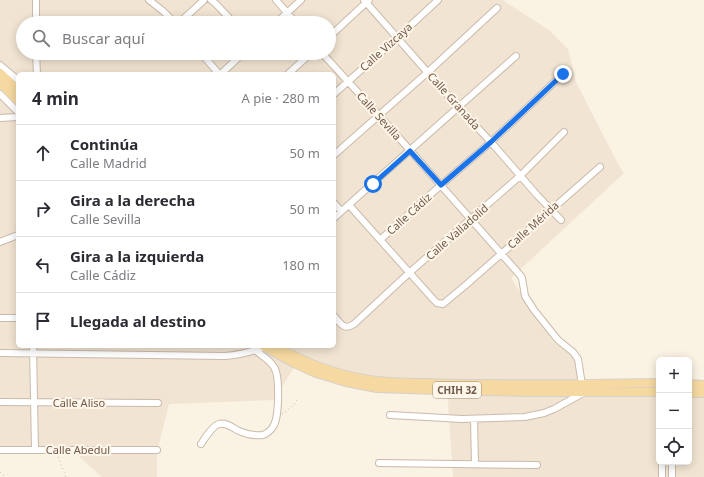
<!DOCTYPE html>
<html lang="es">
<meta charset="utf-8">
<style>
:root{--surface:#fff;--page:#f2f2f3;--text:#2b2b33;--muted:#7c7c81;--line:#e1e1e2}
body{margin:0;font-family:"Noto Sans",sans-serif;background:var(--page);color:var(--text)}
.controls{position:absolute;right:12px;bottom:12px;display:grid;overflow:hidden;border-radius:6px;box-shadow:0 2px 10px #0003}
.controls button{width:36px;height:36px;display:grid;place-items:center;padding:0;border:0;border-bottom:1px solid var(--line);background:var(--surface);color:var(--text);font:20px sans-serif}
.stop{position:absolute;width:12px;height:12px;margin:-9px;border:3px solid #1a73e8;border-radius:50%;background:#fff}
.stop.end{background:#1a73e8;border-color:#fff;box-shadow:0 1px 4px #0008}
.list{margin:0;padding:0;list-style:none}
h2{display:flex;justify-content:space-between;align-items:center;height:52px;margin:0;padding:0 16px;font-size:17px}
h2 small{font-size:13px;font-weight:400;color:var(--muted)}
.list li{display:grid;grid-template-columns:26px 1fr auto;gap:12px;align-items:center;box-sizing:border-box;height:56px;padding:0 16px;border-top:1px solid var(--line)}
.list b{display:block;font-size:15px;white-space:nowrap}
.list p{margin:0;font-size:13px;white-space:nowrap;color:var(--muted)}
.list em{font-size:13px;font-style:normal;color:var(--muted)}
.icon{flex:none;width:22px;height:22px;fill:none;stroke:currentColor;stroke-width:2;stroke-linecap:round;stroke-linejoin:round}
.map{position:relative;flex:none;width:704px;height:477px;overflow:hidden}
.search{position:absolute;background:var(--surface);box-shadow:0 2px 10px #0003;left:16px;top:16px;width:320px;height:44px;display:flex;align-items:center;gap:10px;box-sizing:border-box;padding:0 14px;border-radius:22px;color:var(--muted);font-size:15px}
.panel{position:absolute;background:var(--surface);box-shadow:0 2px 10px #0003;left:16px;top:72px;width:320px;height:276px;border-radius:6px}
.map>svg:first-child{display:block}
.residential{fill:#f1e4d2;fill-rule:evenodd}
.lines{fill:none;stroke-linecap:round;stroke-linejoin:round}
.minor-casing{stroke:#cabaab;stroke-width:8}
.major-casing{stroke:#d7d1cd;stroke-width:10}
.path{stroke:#d2b6a0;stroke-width:1;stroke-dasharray:1 3;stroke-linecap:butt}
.minor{stroke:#fff;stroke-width:6}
.major{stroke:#f5d9a0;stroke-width:8}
.route{stroke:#1a73e8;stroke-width:5}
.labels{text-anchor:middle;stroke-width:4;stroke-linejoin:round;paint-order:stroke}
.shield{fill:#fef6e9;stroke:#9b897a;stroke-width:1}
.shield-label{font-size:10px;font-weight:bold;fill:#705a4b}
.street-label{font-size:11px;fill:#705a4b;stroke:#fef6e9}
</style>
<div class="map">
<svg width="704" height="477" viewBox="0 0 704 477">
<rect width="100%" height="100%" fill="#faf2e3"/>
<path class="residential" d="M0,0H503L507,3L549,30L568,49L576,82L620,168L624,173L511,278L554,343L567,349L577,357L583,385L659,386V462H689V387H704V477H453L447,386L390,387L296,364L274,400L169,404L157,452V477H102L73,451L0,449ZM23,23H329V53H23ZM18,74H334V346H18Z"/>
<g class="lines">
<defs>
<path id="minor" d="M149,0L163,11L175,23
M211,0L216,4L234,23
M276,0L296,23
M364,0L458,107L491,142L537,195L561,220
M36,23V0
M179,23L204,0
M276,23L301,0
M329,37L369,0
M36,53L37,74
M201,53L219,74
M322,53L393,131L520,275L522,278L525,296L534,310L558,340L573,352L578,359L582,385
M0,65L18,80
M221,74L243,53
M288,74L311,53
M0,94L18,112
M334,94L397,38L438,0
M0,118L18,117
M334,155L428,72L497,8
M334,203L341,211
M349,205L433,299L437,303L443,304L467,284L600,167
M334,218L373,183L516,56
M380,240L441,185L491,142L563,74
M0,242L18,235
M334,316C340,323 344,331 354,324L409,273L520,176L564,132
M0,318H18
M33,346L35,450
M0,353L225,356C239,355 251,352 264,347
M0,402L158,403
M390,415L462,419L525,417L544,413L554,409L585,392
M474,419L475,464
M201,444C205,438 212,426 219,424C226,422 233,428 239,431C246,434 256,436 263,435C268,433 272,429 274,425C279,415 280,376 274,367C270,360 261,355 255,350
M0,450H157
M662,462V477
M672,462V477
M379,463L537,465"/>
<path id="major" d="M0,73L18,90
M0,83L18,101
M263,346L294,363L316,373L346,382L377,388L437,390L530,392H659
M276,346C305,363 337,375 370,380C388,383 406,383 425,383C447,384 469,384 492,384C547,385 603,384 659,383
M689,384L704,385
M689,393H704"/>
</defs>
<use href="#minor" class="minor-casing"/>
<use href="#major" class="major-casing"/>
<path class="path" d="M282,414L294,405L298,398
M58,457L66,477
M0,472L6,477"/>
<use href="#minor" class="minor"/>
<use href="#major" class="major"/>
</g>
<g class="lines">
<path class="route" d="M373,184L410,151L441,185L491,142L563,74"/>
</g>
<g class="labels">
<rect class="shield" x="433" y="382" width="48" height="16" rx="3"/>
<g class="shield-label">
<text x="457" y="394">CHIH 32</text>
</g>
<g class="street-label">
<text transform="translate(386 47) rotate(-42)" y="4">Calle Vizcaya</text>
<text transform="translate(454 101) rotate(48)" y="4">Calle Granada</text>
<text transform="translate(379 116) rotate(48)" y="4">Calle Sevilla</text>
<text transform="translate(409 214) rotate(-42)" y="4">Calle Cádiz</text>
<text transform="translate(533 225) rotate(-42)" y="4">Calle Mérida</text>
<text transform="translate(457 232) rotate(-41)" y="4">Calle Valladolid</text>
<text x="79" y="407">Calle Aliso</text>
<text x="78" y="454">Calle Abedul</text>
</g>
</g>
</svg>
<div class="controls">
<button>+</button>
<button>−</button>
<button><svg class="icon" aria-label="locate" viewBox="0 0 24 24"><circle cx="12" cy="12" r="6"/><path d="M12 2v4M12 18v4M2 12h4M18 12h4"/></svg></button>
</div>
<div class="stop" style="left:373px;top:184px"></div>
<div class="stop end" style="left:563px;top:74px"></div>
<div class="search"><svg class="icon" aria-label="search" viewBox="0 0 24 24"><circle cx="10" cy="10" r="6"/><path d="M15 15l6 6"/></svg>Buscar aquí</div>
<section class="panel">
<h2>4 min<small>A pie · 280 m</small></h2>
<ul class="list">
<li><svg class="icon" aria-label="ahead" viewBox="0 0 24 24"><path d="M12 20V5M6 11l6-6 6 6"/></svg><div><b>Continúa</b><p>Calle Madrid</p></div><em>50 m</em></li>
<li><svg class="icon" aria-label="right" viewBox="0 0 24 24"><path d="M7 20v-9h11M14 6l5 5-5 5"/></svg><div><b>Gira a la derecha</b><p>Calle Sevilla</p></div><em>50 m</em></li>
<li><svg class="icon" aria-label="left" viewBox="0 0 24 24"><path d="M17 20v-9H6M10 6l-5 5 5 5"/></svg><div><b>Gira a la izquierda</b><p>Calle Cádiz</p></div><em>180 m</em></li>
<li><svg class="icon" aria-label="arrive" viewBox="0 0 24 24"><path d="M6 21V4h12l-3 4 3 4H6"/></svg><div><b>Llegada al destino</b></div></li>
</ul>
</section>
</div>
